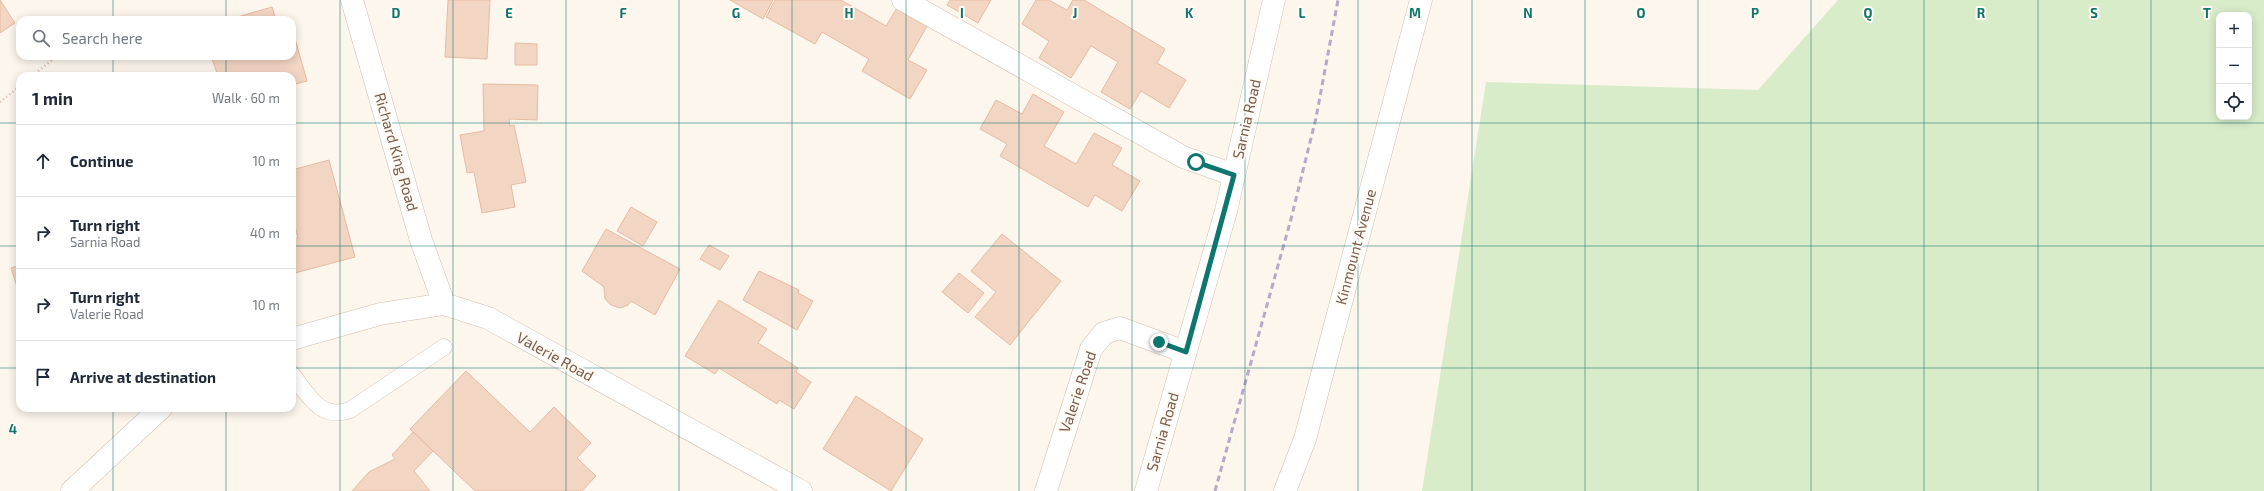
<!DOCTYPE html>
<meta charset="utf-8">
<style>
:root{--surface:#fff;--page:#f2f2f3;--text:#1f2937;--muted:#747a83;--line:#e0e1e3}
body{margin:0;font-family:"Exo 2",sans-serif;background:var(--page);color:var(--text)}
.controls{position:absolute;right:12px;top:12px;display:grid;overflow:hidden;border-radius:8px;box-shadow:0 2px 10px #0003}
.controls button{width:36px;height:36px;display:grid;place-items:center;padding:0;border:0;border-bottom:1px solid var(--line);background:var(--surface);color:var(--text);font:20px sans-serif}
.stop{position:absolute;width:12px;height:12px;margin:-9px;border:3px solid #0f766e;border-radius:50%;background:#fff}
.stop.end{background:#0f766e;border-color:#fff;box-shadow:0 1px 4px #0008}
.list{margin:0;padding:0;list-style:none}
h2{display:flex;justify-content:space-between;align-items:center;height:52px;margin:0;padding:0 16px;font-size:17px}
h2 small{font-size:13px;font-weight:400;color:var(--muted)}
.list li{display:grid;grid-template-columns:26px 1fr auto;gap:12px;align-items:center;box-sizing:border-box;height:72px;padding:0 16px;border-top:1px solid var(--line)}
.list b{display:block;font-size:15px;white-space:nowrap}
.list p{margin:0;font-size:13px;white-space:nowrap;color:var(--muted)}
.list em{font-size:13px;font-style:normal;color:var(--muted)}
.icon{flex:none;width:22px;height:22px;fill:none;stroke:currentColor;stroke-width:2;stroke-linecap:round;stroke-linejoin:round}
.map{position:relative;flex:none;width:2264px;height:491px;overflow:hidden}
.search{position:absolute;background:var(--surface);box-shadow:0 2px 10px #0003;left:16px;top:16px;width:280px;height:44px;display:flex;align-items:center;gap:10px;box-sizing:border-box;padding:0 14px;border-radius:12px;color:var(--muted);font-size:15px}
.panel{position:absolute;background:var(--surface);box-shadow:0 2px 10px #0003;left:16px;top:72px;width:280px;height:340px;border-radius:12px}
.map>svg:first-child{display:block}
.green{fill:#d8ecc9;fill-rule:evenodd}
.building{fill:#f3d5c3;stroke:#e6bba3}
.lines{fill:none;stroke-linecap:round;stroke-linejoin:round}
.lane-casing{stroke:#d1beb0;stroke-width:17}
.street-casing{stroke:#d1beb0;stroke-width:23}
.secondary-casing{stroke:#d6c0b0;stroke-width:23}
.path{stroke:#d9b8a5;stroke-width:2.5;stroke-dasharray:1 3;stroke-linecap:butt}
.lane{stroke:#fff;stroke-width:16}
.street{stroke:#fff;stroke-width:22}
.secondary{stroke:#fff;stroke-width:22}
.rail{stroke:#b9a8c9;stroke-width:3;stroke-dasharray:6 4;stroke-linecap:butt}
.route{stroke:#0f766e;stroke-width:5}
.grid{fill:none;stroke:#0f766e;stroke-width:1;stroke-opacity:0.55}
.labels{text-anchor:middle;stroke-width:4;stroke-linejoin:round;paint-order:stroke}
.street-label{font-size:15px;fill:#7a5c4d;stroke:#fffaf3}
.grid-label{font-size:13px;text-anchor:middle;font-weight:bold;fill:#0f766e;stroke:#fffaf3;stroke-width:4;stroke-linejoin:round;paint-order:stroke}
</style>
<div class="map">
<svg width="2264" height="491" viewBox="0 0 2264 491">
<rect width="100%" height="100%" fill="#fdf6ec"/>
<path class="green" d="M1838,0H2264V491H1422L1486,82L1758,90ZM2219,15H2249V117H2219Z"/>
<path class="building" d="M0,0L15,23L0,33Z
M448,0H490L487,59L445,57Z
M730,0H773L763,19Z
M775,0H841L886,26L897,8L927,26L908,60L927,70L910,99L862,71L869,59L822,32L815,44L766,17Z
M950,0H991L978,23L947,5Z
M1036,0H1049L1067,10L1073,0H1084L1165,49L1157,63L1186,80L1169,108L1141,91L1130,109L1101,92L1118,62L1091,46L1071,78L1039,58L1049,41L1022,24Z
M272,7L276,20H227Z
M292,28L307,81L292,85V76H218L211,56H292Z
M515,43L537,44V65H515Z
M483,84L538,85L537,120L509,119L510,126L514,125L526,182L511,185L515,207L482,213L474,172L467,173L460,135L484,131Z
M1033,94L1064,112L1044,146L1076,164L1094,133L1122,148L1112,165L1140,181L1122,211L1095,195L1088,207L1000,156L1007,144L980,129L996,100L1022,114Z
M329,160L355,257L295,273L292,260V239L298,238L292,215V170Z
M631,207L657,222L643,246L617,231Z
M606,229L680,269L655,315L631,301L628,305L620,308L611,305L605,299L604,287L582,271Z
M1002,234L1061,281L1010,345L975,317L996,292L971,271Z
M709,245L729,256L720,270L700,259Z
M20,265V296L11,268Z
M759,271L799,290L798,293L813,301L797,330L743,300Z
M959,273L984,293L968,313L942,292Z
M719,300L767,329L758,343L798,368L796,372L811,382L794,409L779,400L777,404L719,368L715,374L685,356Z
M466,371L530,432L554,407L591,443L577,458L596,476L582,491H475L410,429Z
M856,396L923,439L891,491L823,449Z
M413,432L433,451L414,471L430,491H352L369,472L395,459L392,455Z"/>
<g class="lines">
<defs>
<path id="lane" d="M292,374C308,395 321,421 350,410L444,347"/>
<path id="street" d="M352,0L421,240L444,304
M903,0L1183,157L1234,175
M292,339L380,314L444,304L488,318L801,491
M72,491L161,408
M1046,491L1091,349L1104,333L1120,328L1185,352
M1285,491L1305,439L1421,0"/>
<path id="secondary" d="M1146,491L1226,211L1274,0"/>
</defs>
<use href="#lane" class="lane-casing"/>
<use href="#street" class="street-casing"/>
<use href="#secondary" class="secondary-casing"/>
<path class="path" d="M32,76L57,56
M0,102L20,86"/>
<use href="#lane" class="lane"/>
<use href="#street" class="street"/>
<use href="#secondary" class="secondary"/>
<path class="rail" d="M1215,491L1291,219L1316,118L1338,0"/>
</g>
<g class="lines">
<path class="route" d="M1159,342L1186,352L1234,175L1196,162"/>
</g>
<path class="grid" d="M113,0V20M226,0V20M340,0V491M453,0V491M566,0V491M679,0V491M792,0V491M906,0V491M1019,0V491M1132,0V491M1245,0V491M1358,0V491M1472,0V491M1585,0V491M1698,0V491M1811,0V491M1924,0V491M2038,0V491M2151,0V491M113,56V76M226,56V76M0,123H20M292,123H2264M0,246H20M292,246H2264M0,368H20M292,368H2264M113,408V491M226,408V491"/>
<g class="labels">
<g class="street-label">
<text transform="translate(1247 119) rotate(-77)" y="5">Sarnia Road</text>
<text transform="translate(396 152) rotate(74)" y="5">Richard King Road</text>
<text transform="translate(1356 247) rotate(-75)" y="5">Kinmount Avenue</text>
<text transform="translate(555 357) rotate(29)" y="5">Valerie Road</text>
<text transform="translate(1078 392) rotate(-71)" y="5">Valerie Road</text>
<text transform="translate(1163 432) rotate(-74)" y="5">Sarnia Road</text>
</g>
</g>
<g class="grid-label">
<text x="396" y="18">D</text>
<text x="509" y="18">E</text>
<text x="623" y="18">F</text>
<text x="736" y="18">G</text>
<text x="849" y="18">H</text>
<text x="962" y="18">I</text>
<text x="1075" y="18">J</text>
<text x="1189" y="18">K</text>
<text x="1302" y="18">L</text>
<text x="1415" y="18">M</text>
<text x="1528" y="18">N</text>
<text x="1641" y="18">O</text>
<text x="1755" y="18">P</text>
<text x="1868" y="18">Q</text>
<text x="1981" y="18">R</text>
<text x="2094" y="18">S</text>
<text x="2207" y="18">T</text>
<text x="13" y="434">4</text>
</g>
</svg>
<div class="controls">
<button>+</button>
<button>−</button>
<button><svg class="icon" aria-label="locate" viewBox="0 0 24 24"><circle cx="12" cy="12" r="6"/><path d="M12 2v4M12 18v4M2 12h4M18 12h4"/></svg></button>
</div>
<div class="stop" style="left:1196px;top:162px"></div>
<div class="stop end" style="left:1159px;top:342px"></div>
<div class="search"><svg class="icon" aria-label="search" viewBox="0 0 24 24"><circle cx="10" cy="10" r="6"/><path d="M15 15l6 6"/></svg>Search here</div>
<section class="panel">
<h2>1 min<small>Walk · 60 m</small></h2>
<ul class="list">
<li><svg class="icon" aria-label="ahead" viewBox="0 0 24 24"><path d="M12 20V5M6 11l6-6 6 6"/></svg><div><b>Continue</b></div><em>10 m</em></li>
<li><svg class="icon" aria-label="right" viewBox="0 0 24 24"><path d="M7 20v-9h11M14 6l5 5-5 5"/></svg><div><b>Turn right</b><p>Sarnia Road</p></div><em>40 m</em></li>
<li><svg class="icon" aria-label="right" viewBox="0 0 24 24"><path d="M7 20v-9h11M14 6l5 5-5 5"/></svg><div><b>Turn right</b><p>Valerie Road</p></div><em>10 m</em></li>
<li><svg class="icon" aria-label="arrive" viewBox="0 0 24 24"><path d="M6 21V4h12l-3 4 3 4H6"/></svg><div><b>Arrive at destination</b></div></li>
</ul>
</section>
</div>
